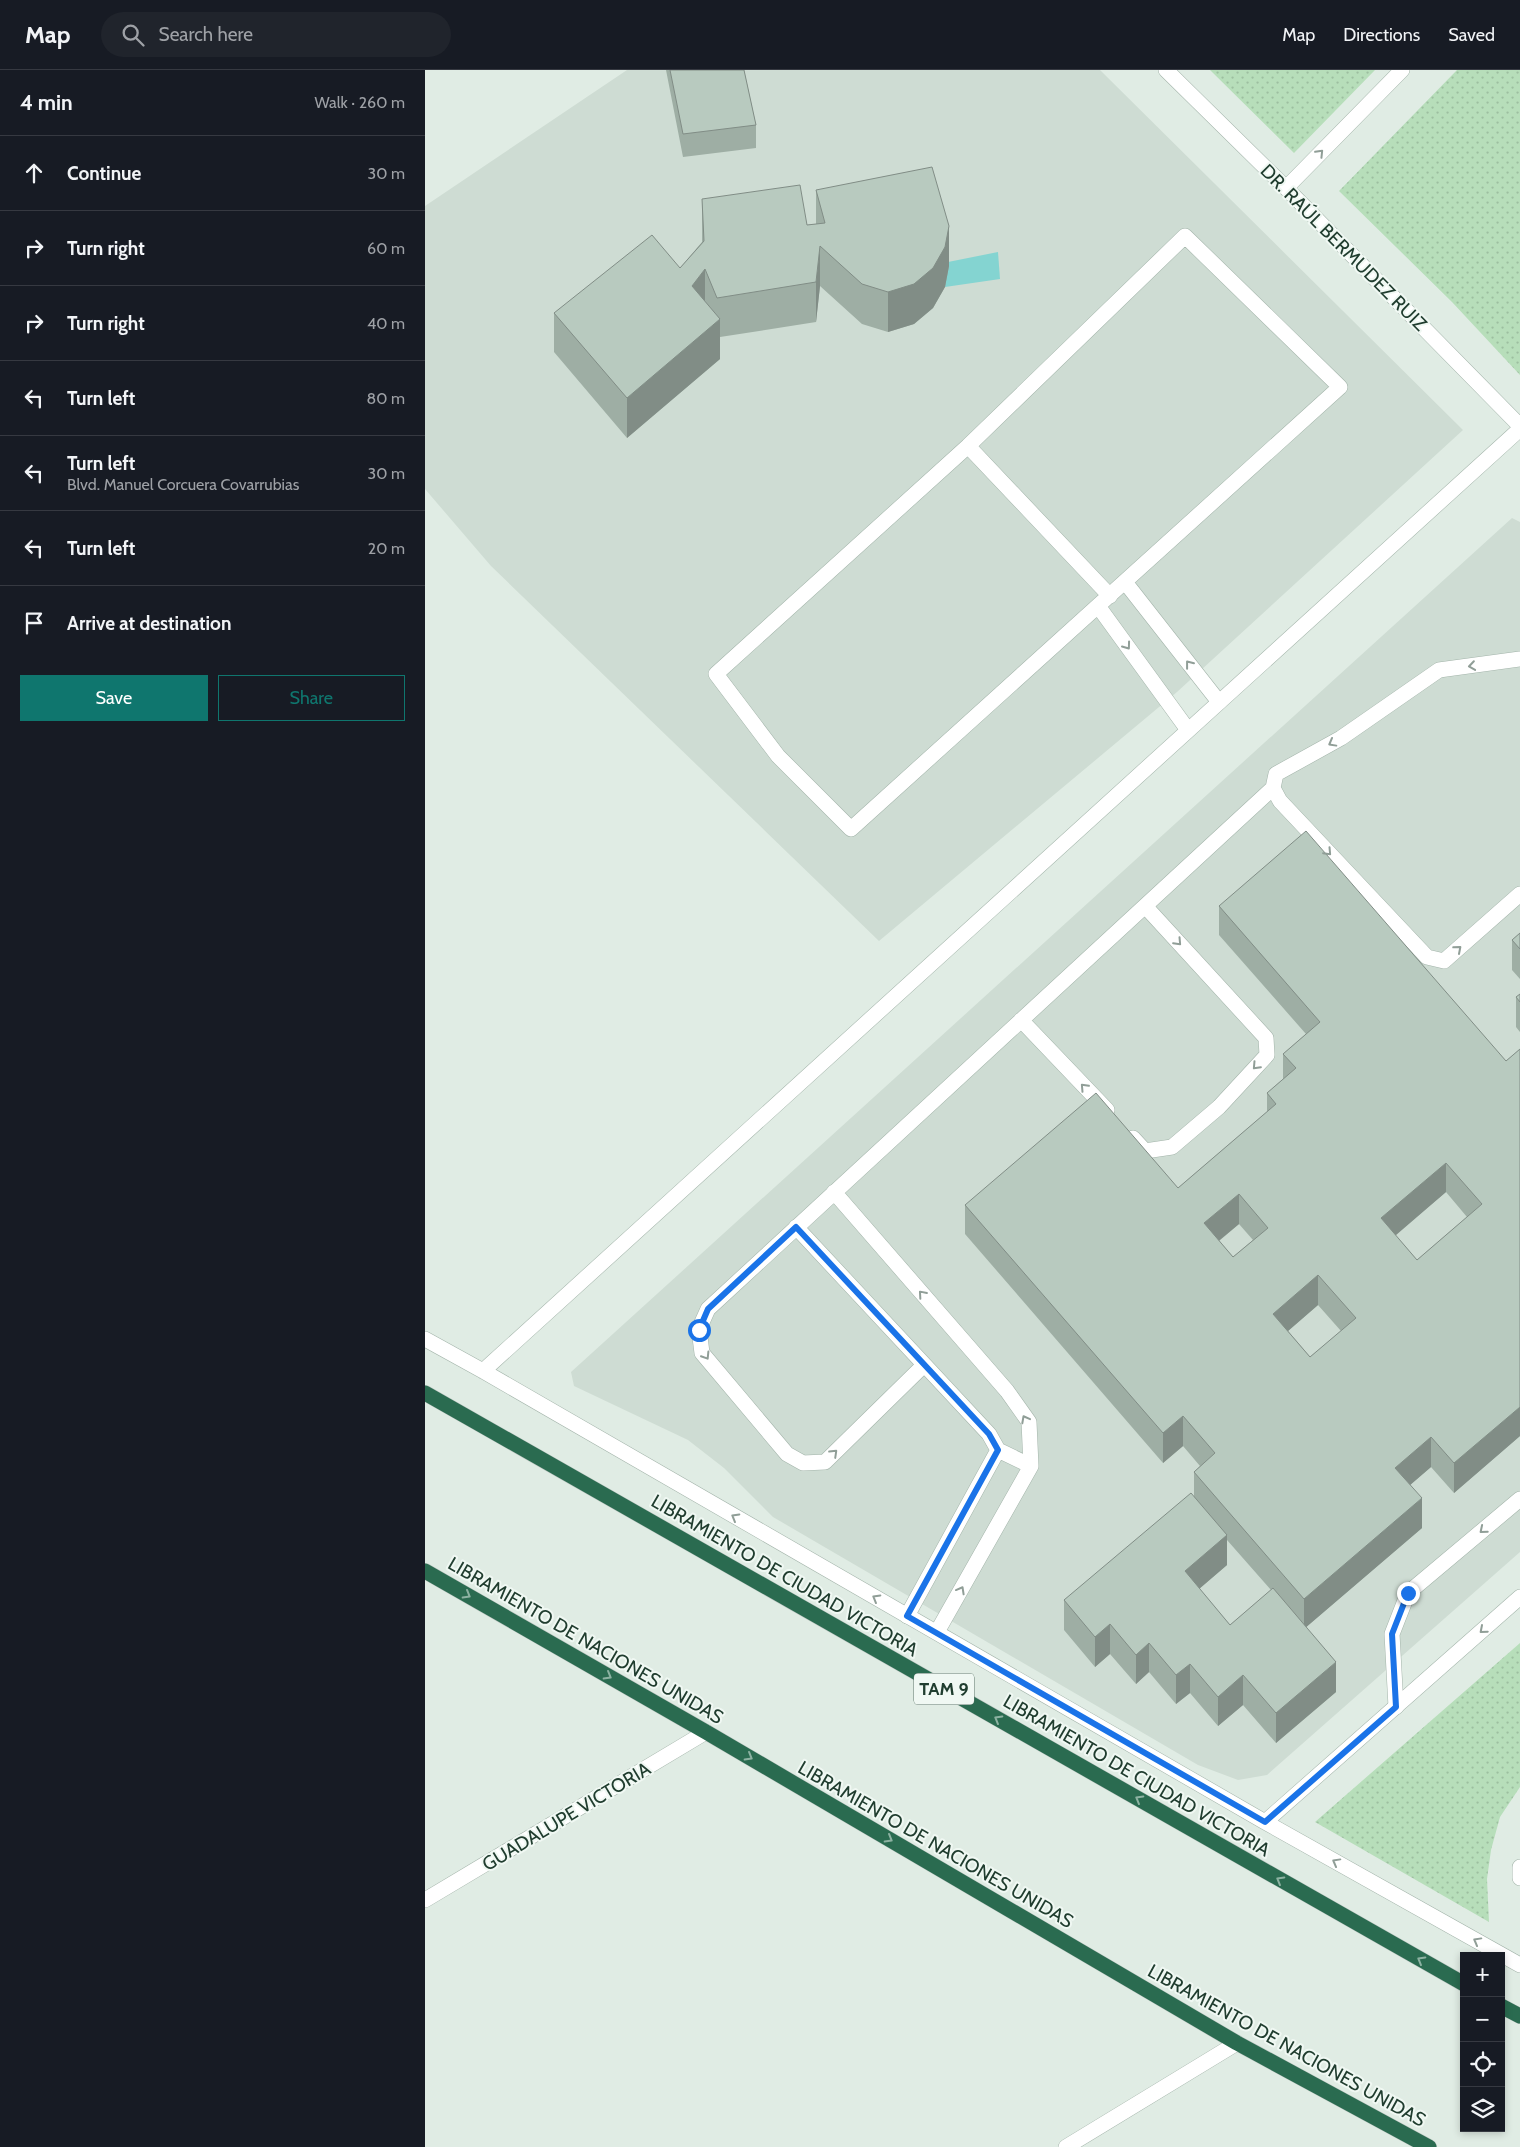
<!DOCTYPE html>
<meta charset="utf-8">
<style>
:root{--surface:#171b24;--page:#20242c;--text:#f1f3f6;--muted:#9ea1a6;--line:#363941;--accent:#0f766e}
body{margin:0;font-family:Cabin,sans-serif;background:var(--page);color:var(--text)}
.controls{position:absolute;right:15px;bottom:15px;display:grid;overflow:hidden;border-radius:0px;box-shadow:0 2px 8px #0003}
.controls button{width:45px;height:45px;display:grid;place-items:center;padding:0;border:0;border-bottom:1px solid var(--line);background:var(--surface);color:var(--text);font:25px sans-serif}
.stop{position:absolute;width:15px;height:15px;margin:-11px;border:4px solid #1a73e8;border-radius:50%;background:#fff}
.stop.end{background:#1a73e8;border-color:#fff;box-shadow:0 1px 5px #0008}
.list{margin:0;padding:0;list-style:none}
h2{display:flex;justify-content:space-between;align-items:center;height:65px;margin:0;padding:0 20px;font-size:21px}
h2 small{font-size:16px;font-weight:400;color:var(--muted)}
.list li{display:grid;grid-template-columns:32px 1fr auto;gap:15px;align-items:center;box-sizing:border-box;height:75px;padding:0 20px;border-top:1px solid var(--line)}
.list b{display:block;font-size:19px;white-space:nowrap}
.list p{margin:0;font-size:16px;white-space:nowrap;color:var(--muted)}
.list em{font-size:16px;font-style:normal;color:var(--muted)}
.actions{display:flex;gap:10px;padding:15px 20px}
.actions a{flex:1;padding:11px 0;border:1px solid var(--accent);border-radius:0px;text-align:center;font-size:18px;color:var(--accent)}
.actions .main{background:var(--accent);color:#fff}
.icon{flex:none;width:28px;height:28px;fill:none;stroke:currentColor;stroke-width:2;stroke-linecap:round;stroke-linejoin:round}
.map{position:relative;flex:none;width:1095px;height:2077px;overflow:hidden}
header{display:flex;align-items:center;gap:30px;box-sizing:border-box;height:70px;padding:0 25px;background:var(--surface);border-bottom:1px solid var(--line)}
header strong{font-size:24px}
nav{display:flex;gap:28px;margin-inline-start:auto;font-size:18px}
.search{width:350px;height:45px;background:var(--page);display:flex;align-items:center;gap:12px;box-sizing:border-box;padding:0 18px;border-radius:28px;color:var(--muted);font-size:19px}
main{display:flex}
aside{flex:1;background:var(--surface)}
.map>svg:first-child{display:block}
.built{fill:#cedcd3}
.grass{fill:url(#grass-dots)}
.water{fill:#84d4d1}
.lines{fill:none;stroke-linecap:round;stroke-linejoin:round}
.lane-casing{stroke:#a3b4aa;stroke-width:16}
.street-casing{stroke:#a3b4aa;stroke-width:16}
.highway-casing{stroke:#c1c9c5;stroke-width:16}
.lane{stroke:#fff;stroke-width:15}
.street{stroke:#fff;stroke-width:15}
.highway{stroke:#2a6b50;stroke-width:15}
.wall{fill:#9eaea4;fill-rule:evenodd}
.shaded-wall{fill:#818d86}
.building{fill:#b8cabf;stroke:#818d86;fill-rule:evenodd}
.oneway{stroke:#909e97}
.oneway2{stroke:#8db2a2}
.route{stroke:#1a73e8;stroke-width:6}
.labels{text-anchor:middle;stroke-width:4;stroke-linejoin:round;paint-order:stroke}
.shield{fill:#f0f8f3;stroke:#5e756a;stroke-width:1}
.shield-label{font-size:18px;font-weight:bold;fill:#203d2f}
.street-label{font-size:19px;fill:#203d2f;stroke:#f0f8f3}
</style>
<header>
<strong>Map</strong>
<div class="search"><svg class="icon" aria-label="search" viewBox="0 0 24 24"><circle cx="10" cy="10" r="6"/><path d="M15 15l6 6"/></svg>Search here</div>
<nav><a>Map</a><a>Directions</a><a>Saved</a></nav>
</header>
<main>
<aside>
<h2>4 min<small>Walk · 260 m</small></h2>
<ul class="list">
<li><svg class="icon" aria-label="ahead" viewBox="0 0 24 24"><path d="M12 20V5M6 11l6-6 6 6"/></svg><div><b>Continue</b></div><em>30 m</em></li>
<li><svg class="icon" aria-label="right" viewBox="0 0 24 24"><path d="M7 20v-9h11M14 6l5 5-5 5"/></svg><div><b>Turn right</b></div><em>60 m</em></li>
<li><svg class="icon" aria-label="right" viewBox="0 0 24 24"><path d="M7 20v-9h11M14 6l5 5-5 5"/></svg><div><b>Turn right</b></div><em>40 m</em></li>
<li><svg class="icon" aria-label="left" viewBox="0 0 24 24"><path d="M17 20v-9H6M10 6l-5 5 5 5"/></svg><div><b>Turn left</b></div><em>80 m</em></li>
<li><svg class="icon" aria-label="left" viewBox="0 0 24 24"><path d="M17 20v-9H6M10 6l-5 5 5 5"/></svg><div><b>Turn left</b><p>Blvd. Manuel Corcuera Covarrubias</p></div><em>30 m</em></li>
<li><svg class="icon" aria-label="left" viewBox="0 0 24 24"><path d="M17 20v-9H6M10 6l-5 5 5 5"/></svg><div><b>Turn left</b></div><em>20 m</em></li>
<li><svg class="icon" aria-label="arrive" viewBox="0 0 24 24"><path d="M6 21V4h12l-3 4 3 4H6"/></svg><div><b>Arrive at destination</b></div></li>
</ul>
<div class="actions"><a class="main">Save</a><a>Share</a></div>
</aside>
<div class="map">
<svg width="1095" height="2077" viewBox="0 0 1095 2077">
<defs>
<pattern id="grass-dots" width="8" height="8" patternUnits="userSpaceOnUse" patternTransform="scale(1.25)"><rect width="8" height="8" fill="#b7deba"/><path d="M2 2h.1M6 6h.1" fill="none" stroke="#9dbfa0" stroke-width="1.8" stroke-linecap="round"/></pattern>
</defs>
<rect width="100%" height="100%" fill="#e0ece4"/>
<path class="built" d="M202,0H675L1038,360L752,622L454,871L66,496L0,419V136Z
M1087,448L1095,452V1482L842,1705L813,1710L773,1695L348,1447L299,1398L263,1370L149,1316L146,1302Z"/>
<path class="grass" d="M785,0H950L869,83Z
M1032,0H1095V305L1027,232L914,121Z
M1095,1573V1717L1075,1747L1066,1780L1062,1809L1064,1852L890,1752Z"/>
<path class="water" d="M573,182L575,209L520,217L518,193Z"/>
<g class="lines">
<defs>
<path id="lane" d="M760,166L915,317L426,759L353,686L291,604L543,376Z
M543,376L685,526
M700,512L794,632
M673,536L763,660
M1095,589L1014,600L916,668L851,704L848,718L855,731L1002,887L1019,891L1095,824
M596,950L682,1040
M708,1068L720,1081L747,1077L794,1037L842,985L841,968L720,836
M409,1122L582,1321L604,1352L606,1396L512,1562
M371,1157L564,1364L573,1380L482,1546
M499,1295L400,1392L378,1393L362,1384L277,1283L274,1259L283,1239L848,718
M573,1380L606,1396
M971,1637L967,1564L983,1523L1095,1429"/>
<path id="street" d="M741,0L861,118L1095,356
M861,118L977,0
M0,1269L58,1301L840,1752L1095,1895
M58,1301L1095,359
M840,1752L1095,1527
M1095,1797V1808
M0,1830L281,1662
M641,2077L812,1973"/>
<path id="highway" d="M0,1323L1039,1914
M0,1501L281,1662L812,1973L1004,2077
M1076,1936L1095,1946"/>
</defs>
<use href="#lane" class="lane-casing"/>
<use href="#street" class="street-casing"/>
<use href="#highway" class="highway-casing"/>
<use href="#lane" class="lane"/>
<use href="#street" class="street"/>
<use href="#highway" class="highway"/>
</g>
<path class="wall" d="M241,0H319L331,55V78L258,87Z
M391,120L524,196L520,217L508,238L489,254L463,262L437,254L395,216L391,252L295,267V289L202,368L129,282V243L255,198L277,172V129L382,155L391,154Z
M794,836L1081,991L1095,979V1366L1029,1423L1006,1397L985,1415L997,1458L881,1557L911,1622L851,1673L818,1635L793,1656L765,1623L751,1634L724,1602L711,1614L685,1584L670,1597L639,1560V1530L769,1426V1402L775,1396L758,1376L738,1393L540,1164V1135L753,1118L842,1042V1023L858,1009V984L881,964L794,865ZM1021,1122L1042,1147L992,1190L970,1165ZM814,1154L828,1170L808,1187L794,1171ZM893,1235L916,1261L885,1287L863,1261ZM802,1470L846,1520L805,1555L774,1519L802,1495Z
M1095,863V909L1087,900V870Z
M1095,924V962L1091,957V927Z"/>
<path class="shaded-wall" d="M524,156V196L520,217L508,238L489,254L463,262V222Z
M395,176V216L391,252V212Z
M280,199V239L267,216Z
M295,249V289L202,368V328Z
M1021,1093V1122L956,1178V1148Z
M814,1124V1154L779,1183V1153Z
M893,1205V1235L848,1274V1244Z
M1095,1337V1366L1029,1423V1393Z
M758,1346V1376L738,1393V1363Z
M1006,1367V1397L970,1428V1398Z
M997,1428V1458L879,1559V1529Z
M802,1465V1495L760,1531V1501Z
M685,1554V1584L670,1597V1567Z
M724,1573V1602L711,1614V1585Z
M911,1592V1622L851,1673V1643Z
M765,1594V1623L751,1634V1605Z
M818,1605V1635L793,1656V1627Z"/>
<path class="building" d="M245,0H319L331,55L258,64Z
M507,97L524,156L520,177L508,198L489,214L463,222L437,214L395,176L391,212L292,228L280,199L267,216L295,249L202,328L129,243L227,165L255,198L279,171L277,129L375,115L382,155L400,153L391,120Z
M881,761L1081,991L1095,979V1337L1029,1393L1006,1367L970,1398L997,1428L879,1529L769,1402L790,1383L758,1346L738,1363L540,1135L671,1023L753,1118L851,1034L842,1023L871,998L858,984L895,952L794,836ZM1021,1093L1057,1134L992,1190L956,1148ZM814,1124L843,1158L808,1187L779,1153ZM893,1205L931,1248L885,1287L848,1244Z
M1095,863V879L1087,870Z
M1095,924V932L1091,927Z
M766,1423L802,1465L760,1501L805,1555L848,1518L911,1592L851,1643L818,1605L793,1627L765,1594L751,1605L724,1573L711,1585L685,1554L670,1567L639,1530Z"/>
<defs><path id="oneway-chevron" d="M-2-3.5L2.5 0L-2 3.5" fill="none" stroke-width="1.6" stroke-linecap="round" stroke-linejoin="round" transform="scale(1.25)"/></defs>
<g class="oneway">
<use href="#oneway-chevron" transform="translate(895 83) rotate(-46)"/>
<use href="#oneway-chevron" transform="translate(702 576) rotate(54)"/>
<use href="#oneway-chevron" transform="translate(764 594) rotate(-128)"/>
<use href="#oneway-chevron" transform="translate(1047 596) rotate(172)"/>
<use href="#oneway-chevron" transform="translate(907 673) rotate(151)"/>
<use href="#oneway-chevron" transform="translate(903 782) rotate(47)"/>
<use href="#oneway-chevron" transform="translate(753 872) rotate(47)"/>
<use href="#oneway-chevron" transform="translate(1033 879) rotate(-41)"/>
<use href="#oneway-chevron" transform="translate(831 996) rotate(133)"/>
<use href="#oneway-chevron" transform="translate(659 1017) rotate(-133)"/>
<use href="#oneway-chevron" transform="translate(497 1224) rotate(-131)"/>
<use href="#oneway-chevron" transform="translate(281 1286) rotate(58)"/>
<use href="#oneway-chevron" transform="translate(600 1349) rotate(-118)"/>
<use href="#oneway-chevron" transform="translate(409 1383) rotate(-44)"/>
<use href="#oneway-chevron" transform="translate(310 1447) rotate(-150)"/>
<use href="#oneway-chevron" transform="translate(1058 1460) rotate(140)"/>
<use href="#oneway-chevron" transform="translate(536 1520) rotate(-61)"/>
<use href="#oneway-chevron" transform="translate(451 1528) rotate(-150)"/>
<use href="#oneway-chevron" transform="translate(1058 1560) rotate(139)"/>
<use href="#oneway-chevron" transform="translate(911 1792) rotate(-151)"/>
<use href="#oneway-chevron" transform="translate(1052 1871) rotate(-151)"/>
</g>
<g class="oneway2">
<use href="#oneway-chevron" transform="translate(42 1525) rotate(30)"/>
<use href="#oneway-chevron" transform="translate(183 1606) rotate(30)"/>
<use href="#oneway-chevron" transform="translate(573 1649) rotate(-150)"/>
<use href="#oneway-chevron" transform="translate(324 1687) rotate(30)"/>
<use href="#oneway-chevron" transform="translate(714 1729) rotate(-150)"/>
<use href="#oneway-chevron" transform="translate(464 1769) rotate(30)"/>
<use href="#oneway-chevron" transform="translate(855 1810) rotate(-150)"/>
<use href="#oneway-chevron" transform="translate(996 1890) rotate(-150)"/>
</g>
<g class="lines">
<path class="route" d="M274,1260L283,1239L371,1157L564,1364L573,1380L482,1546L840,1752L971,1637L967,1564L983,1523"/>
</g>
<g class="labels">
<rect class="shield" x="489" y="1603.5" width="60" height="31" rx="4"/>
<g class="shield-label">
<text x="519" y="1625">TAM 9</text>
</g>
<g class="street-label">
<text transform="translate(919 177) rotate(45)" y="7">DR. RAÚL BERMUDEZ RUIZ</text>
<text transform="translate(360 1505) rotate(30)" y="7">LIBRAMIENTO DE CIUDAD VICTORIA</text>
<text transform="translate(161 1570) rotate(30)" y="7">LIBRAMIENTO DE NACIONES UNIDAS</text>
<text transform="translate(712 1705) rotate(30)" y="7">LIBRAMIENTO DE CIUDAD VICTORIA</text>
<text transform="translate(141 1746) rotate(-31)" y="7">GUADALUPE VICTORIA</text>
<text transform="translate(511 1774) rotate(30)" y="7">LIBRAMIENTO DE NACIONES UNIDAS</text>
<text transform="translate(862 1975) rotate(29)" y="7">LIBRAMIENTO DE NACIONES UNIDAS</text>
</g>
</g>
</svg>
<div class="controls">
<button>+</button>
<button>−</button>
<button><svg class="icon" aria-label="locate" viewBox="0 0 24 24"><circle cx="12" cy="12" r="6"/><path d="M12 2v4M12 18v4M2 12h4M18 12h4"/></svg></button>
<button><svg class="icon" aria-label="layers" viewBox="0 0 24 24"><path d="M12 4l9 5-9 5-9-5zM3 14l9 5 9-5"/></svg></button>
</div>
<div class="stop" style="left:274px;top:1260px"></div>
<div class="stop end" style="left:983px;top:1523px"></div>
</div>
</main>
